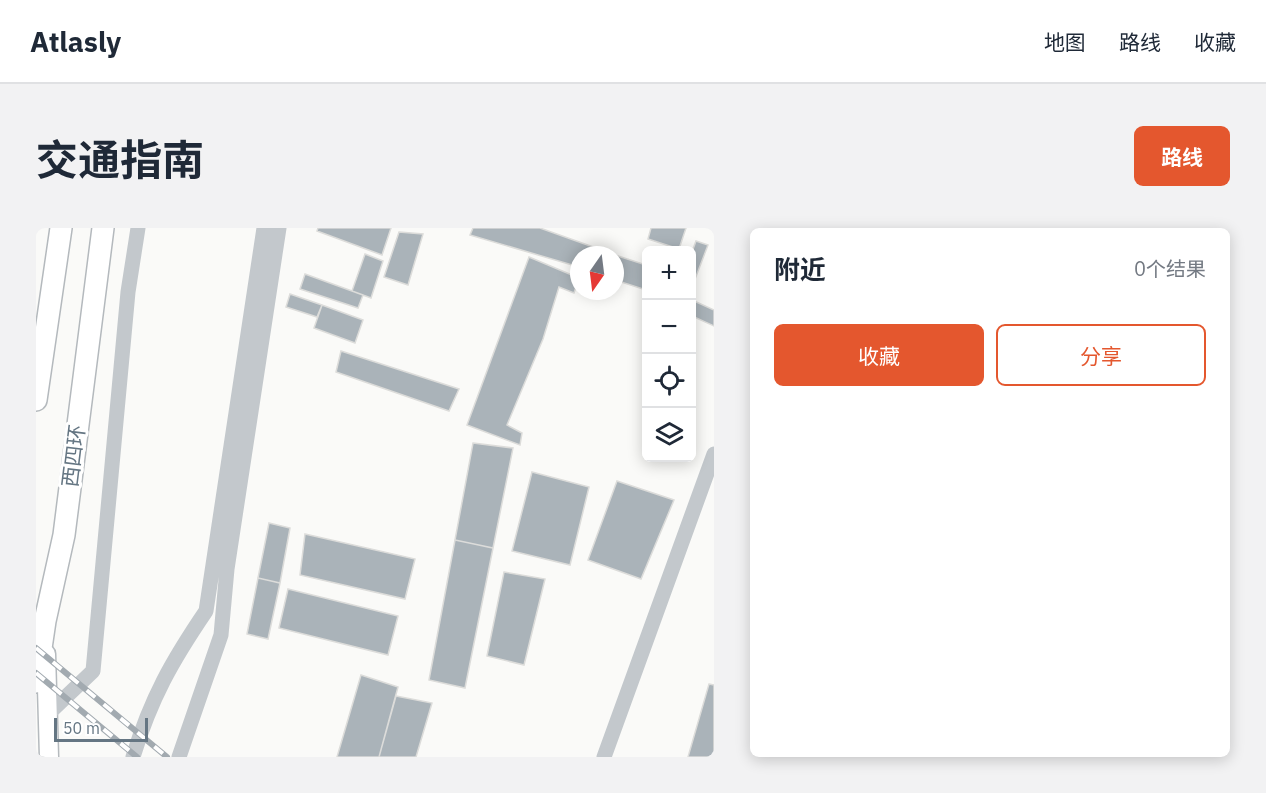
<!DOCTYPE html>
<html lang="zh">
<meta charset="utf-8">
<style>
:root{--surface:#fff;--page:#f2f2f3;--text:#1f2937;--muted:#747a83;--line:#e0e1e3;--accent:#e4572e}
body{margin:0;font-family:"IBM Plex Sans","Noto Sans SC",sans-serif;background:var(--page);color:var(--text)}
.controls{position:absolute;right:18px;top:18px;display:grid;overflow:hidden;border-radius:9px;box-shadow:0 3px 15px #0003}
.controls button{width:54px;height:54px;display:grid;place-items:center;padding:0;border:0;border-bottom:2px solid var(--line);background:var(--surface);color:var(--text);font:30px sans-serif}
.compass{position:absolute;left:534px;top:18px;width:54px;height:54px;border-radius:50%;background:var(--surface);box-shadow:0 3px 15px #0003;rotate:194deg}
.scale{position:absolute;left:18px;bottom:15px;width:94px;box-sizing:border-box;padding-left:6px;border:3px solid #657683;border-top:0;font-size:16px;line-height:21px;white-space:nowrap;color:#657683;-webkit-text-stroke:4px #fff;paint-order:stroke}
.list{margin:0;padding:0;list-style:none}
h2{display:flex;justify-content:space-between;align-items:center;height:78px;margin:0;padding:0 24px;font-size:26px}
h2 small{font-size:20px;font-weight:400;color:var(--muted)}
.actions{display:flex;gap:12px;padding:18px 24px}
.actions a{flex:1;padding:14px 0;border:2px solid var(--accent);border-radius:9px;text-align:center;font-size:21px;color:var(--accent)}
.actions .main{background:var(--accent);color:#fff}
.icon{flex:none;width:33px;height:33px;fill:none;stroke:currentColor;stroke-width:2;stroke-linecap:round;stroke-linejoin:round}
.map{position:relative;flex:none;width:678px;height:529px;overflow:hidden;border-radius:9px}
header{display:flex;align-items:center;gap:36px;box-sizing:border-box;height:84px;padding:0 30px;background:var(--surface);border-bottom:2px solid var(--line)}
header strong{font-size:28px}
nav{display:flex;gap:33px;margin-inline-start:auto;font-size:21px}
.intro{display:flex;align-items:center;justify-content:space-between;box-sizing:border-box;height:144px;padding:0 36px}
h1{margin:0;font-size:42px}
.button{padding:15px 27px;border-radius:9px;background:var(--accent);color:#fff;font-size:21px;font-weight:700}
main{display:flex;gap:36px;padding:0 36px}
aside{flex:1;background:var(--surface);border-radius:9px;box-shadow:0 3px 15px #0003}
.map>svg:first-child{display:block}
.building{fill:#aab3b9;stroke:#dcdcda;stroke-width:1.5}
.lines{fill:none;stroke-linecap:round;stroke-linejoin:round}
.major-casing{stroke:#b5babe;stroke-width:21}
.highway-casing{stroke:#b4b9bd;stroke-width:24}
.minor{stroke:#c3c8cc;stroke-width:15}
.major{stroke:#fff;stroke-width:18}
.highway{stroke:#fff;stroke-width:21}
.rail-casing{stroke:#a2aab0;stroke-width:6}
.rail{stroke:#fff;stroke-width:4;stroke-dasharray:11;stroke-linecap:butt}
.labels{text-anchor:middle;stroke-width:6;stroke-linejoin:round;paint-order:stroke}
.street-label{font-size:21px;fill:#657683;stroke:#fff}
</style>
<header>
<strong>Atlasly</strong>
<nav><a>地图</a><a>路线</a><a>收藏</a></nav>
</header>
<div class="intro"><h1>交通指南</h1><a class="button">路线</a></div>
<main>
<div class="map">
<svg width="678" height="529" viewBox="0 0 678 529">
<rect width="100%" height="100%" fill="#fafaf8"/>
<path class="building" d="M282,0H355L346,27L281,3Z
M437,0H504L560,20L557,27H543V39L434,7Z
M615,0H650L643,21L612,11Z
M363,4L387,6L372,57L348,49Z
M660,13L672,17L656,59V24Z
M329,26L347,33L335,70L316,63Z
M579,27L610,37V62L579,52Z
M493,29L543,50L538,65L523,59L507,111L471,197L486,205L484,217L431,197Z
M269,46L327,67L322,80L264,61Z
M254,66L286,77L281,89L250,79Z
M656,72L678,82V98L656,88Z
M286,77L327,92L319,115L278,100Z
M305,123L423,161L413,183L300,144Z
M437,215L477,220L457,320L419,312Z
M496,244L553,259L534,337L476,323Z
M581,253L638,272L605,351L552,332Z
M233,295L254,300L244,355L222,350Z
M269,306L379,331L369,371L264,347Z
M419,312L457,320L429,460L393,452Z
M468,344L509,351L488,437L451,428Z
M222,350L244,355L232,411L211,406Z
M252,361L362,388L352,427L243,400Z
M325,447L362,459L343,529H301Z
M673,456L678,457V529H652Z
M360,468L396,475L380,529H343Z"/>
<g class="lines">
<defs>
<path id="major" d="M10,426L13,529"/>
<path id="highway" d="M0,172L25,0
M0,454L9,393L28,307L67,0"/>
</defs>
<use href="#major" class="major-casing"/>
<use href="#highway" class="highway-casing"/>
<path class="minor" d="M13,485L57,443L92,64L102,0
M97,529C115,470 136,433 170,383L228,0
M143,529L185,407L191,341L243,0
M568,529L678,226"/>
<use href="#major" class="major"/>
<use href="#highway" class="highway"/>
<defs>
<path id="rail" d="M0,420L131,529
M0,445L101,529"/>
</defs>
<use href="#rail" class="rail-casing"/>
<use href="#rail" class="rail"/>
</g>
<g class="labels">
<g class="street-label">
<text transform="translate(38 228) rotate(-83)" y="7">西四环</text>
</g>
</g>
</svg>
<div class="controls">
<button>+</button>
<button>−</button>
<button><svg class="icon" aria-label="locate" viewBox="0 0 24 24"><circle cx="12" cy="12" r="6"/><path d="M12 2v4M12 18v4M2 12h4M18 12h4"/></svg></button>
<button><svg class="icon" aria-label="layers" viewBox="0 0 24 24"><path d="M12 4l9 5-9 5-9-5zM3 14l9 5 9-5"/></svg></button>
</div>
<svg class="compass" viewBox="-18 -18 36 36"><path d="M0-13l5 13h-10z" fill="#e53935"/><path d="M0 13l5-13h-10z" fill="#747a83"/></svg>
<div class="scale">50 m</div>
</div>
<aside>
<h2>附近<small>0个结果</small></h2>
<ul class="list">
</ul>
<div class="actions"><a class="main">收藏</a><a>分享</a></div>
</aside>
</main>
